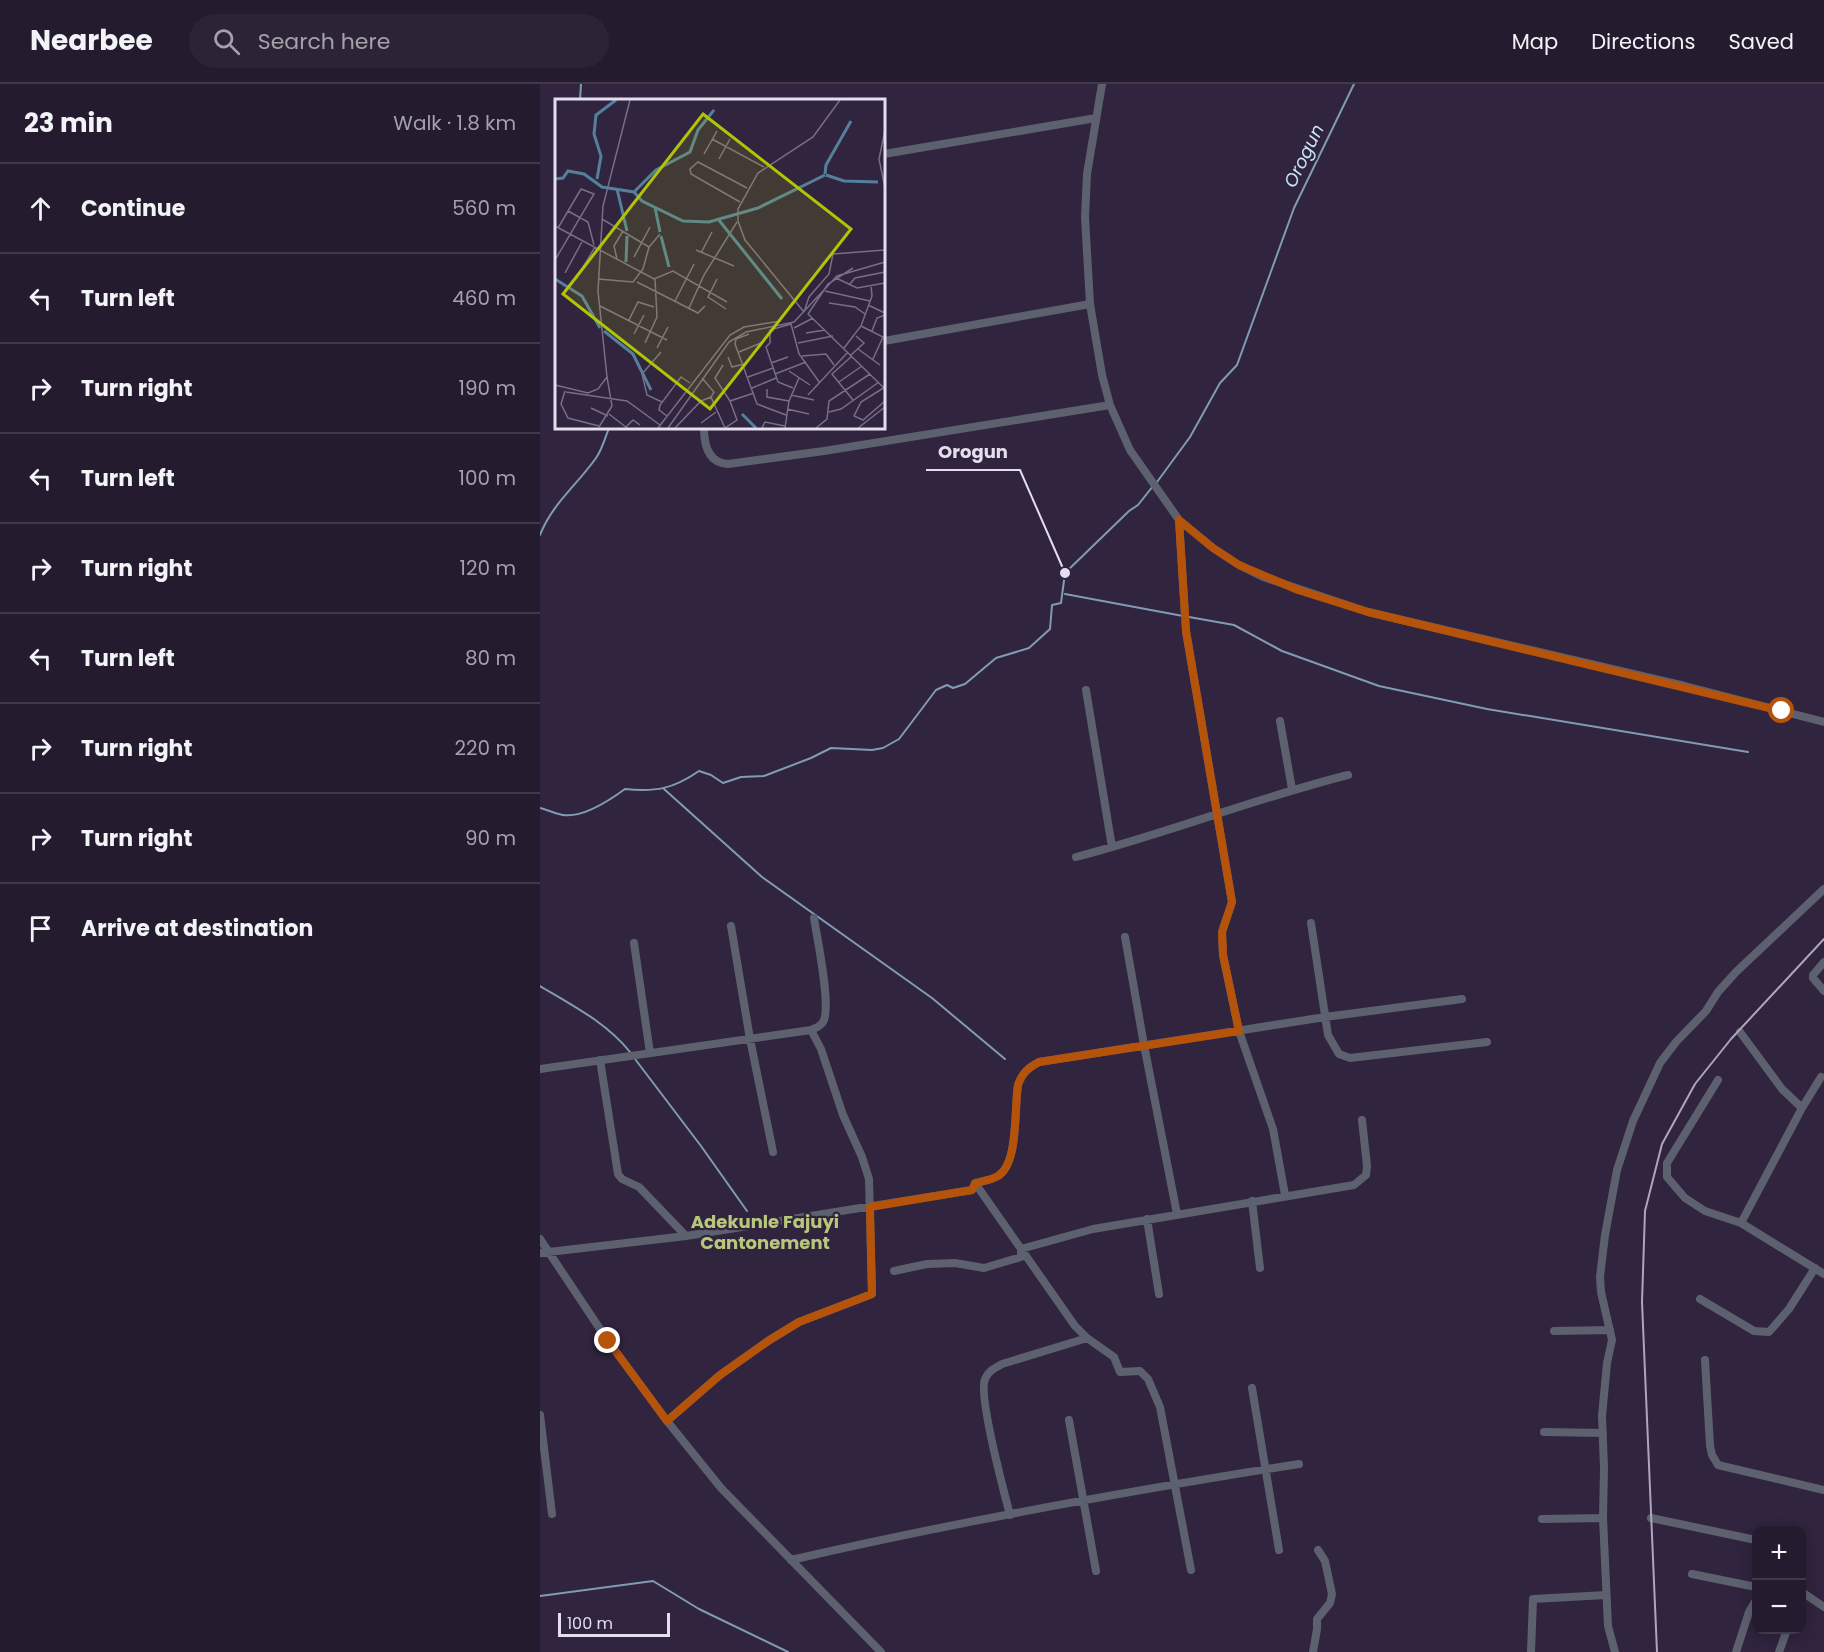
<!DOCTYPE html>
<meta charset="utf-8">
<style>
:root{--surface:#241b2e;--page:#2c2436;--text:#f1f3f6;--muted:#a3a1aa;--line:#41394a}
body{margin:0;font-family:Poppins,sans-serif;background:var(--page);color:var(--text)}
.controls{position:absolute;right:18px;bottom:18px;display:grid;overflow:hidden;border-radius:12px;box-shadow:0 3px 15px #0003}
.controls button{width:54px;height:54px;display:grid;place-items:center;padding:0;border:0;border-bottom:2px solid var(--line);background:var(--surface);color:var(--text);font:30px sans-serif}
.scale{position:absolute;left:18px;bottom:15px;width:112px;box-sizing:border-box;padding-left:6px;border:3px solid #e5deef;border-top:0;font-size:16px;line-height:21px;white-space:nowrap;color:#e5deef;-webkit-text-stroke:4px #30243e;paint-order:stroke}
.stop{position:absolute;width:18px;height:18px;margin:-14px;border:4px solid #b45309;border-radius:50%;background:#fff}
.stop.end{background:#b45309;border-color:#fff;box-shadow:0 2px 6px #0008}
.list{margin:0;padding:0;list-style:none}
h2{display:flex;justify-content:space-between;align-items:center;height:78px;margin:0;padding:0 24px;font-size:26px}
h2 small{font-size:20px;font-weight:400;color:var(--muted)}
.list li{display:grid;grid-template-columns:39px 1fr auto;gap:18px;align-items:center;box-sizing:border-box;height:90px;padding:0 24px;border-top:2px solid var(--line)}
.list b{display:block;font-size:22px;white-space:nowrap}
.list em{font-size:20px;font-style:normal;color:var(--muted)}
.icon{flex:none;width:33px;height:33px;fill:none;stroke:currentColor;stroke-width:2;stroke-linecap:round;stroke-linejoin:round}
.map{position:relative;flex:none;width:1284px;height:1568px;overflow:hidden}
header{display:flex;align-items:center;gap:36px;box-sizing:border-box;height:84px;padding:0 30px;background:var(--surface);border-bottom:2px solid var(--line)}
header strong{font-size:28px}
nav{display:flex;gap:33px;margin-inline-start:auto;font-size:21px}
.search{width:420px;height:54px;background:var(--page);display:flex;align-items:center;gap:15px;box-sizing:border-box;padding:0 21px;border-radius:33px;color:var(--muted);font-size:22px}
main{display:flex}
aside{flex:1;background:var(--surface)}
.map>svg:first-child{display:block}
.lines{fill:none;stroke-linecap:round;stroke-linejoin:round}
.stream{stroke:#809cb4;stroke-width:2}
.street{stroke:#5d616f;stroke-width:8}
.rail{stroke:#afa6ba;stroke-width:2}
.route{stroke:#b45309;stroke-width:8}
.labels{text-anchor:middle;stroke-width:4.5;stroke-linejoin:round;paint-order:stroke}
.water-label{font-size:18px;font-style:italic;fill:#c8e3f5;stroke:#30243e}
.neighbourhood-label{font-size:18px;font-weight:bold;fill:#b8c77b;stroke:#30243e}
.inset-river{fill:none;stroke:#54809b;stroke-width:3}
.inset-road{fill:none;stroke:#786e85;stroke-width:1.5}
.view{fill:#afc505;fill-opacity:0.15;stroke:#afc505;stroke-width:3}
.inset-edge{fill:none;stroke:#e5deef;stroke-width:3}
.leader{fill:none;stroke:#e5deef;stroke-width:2}
.callout-dot{fill:#e5deef;stroke:#30243e;stroke-width:2}
.callout-label{font-size:18px;text-anchor:middle;font-weight:bold;fill:#e5deef;stroke:#30243e;stroke-width:4.5;stroke-linejoin:round;paint-order:stroke}
</style>
<header>
<strong>Nearbee</strong>
<div class="search"><svg class="icon" aria-label="search" viewBox="0 0 24 24"><circle cx="10" cy="10" r="6"/><path d="M15 15l6 6"/></svg>Search here</div>
<nav><a>Map</a><a>Directions</a><a>Saved</a></nav>
</header>
<main>
<aside>
<h2>23 min<small>Walk · 1.8 km</small></h2>
<ul class="list">
<li><svg class="icon" aria-label="ahead" viewBox="0 0 24 24"><path d="M12 20V5M6 11l6-6 6 6"/></svg><div><b>Continue</b></div><em>560 m</em></li>
<li><svg class="icon" aria-label="left" viewBox="0 0 24 24"><path d="M17 20v-9H6M10 6l-5 5 5 5"/></svg><div><b>Turn left</b></div><em>460 m</em></li>
<li><svg class="icon" aria-label="right" viewBox="0 0 24 24"><path d="M7 20v-9h11M14 6l5 5-5 5"/></svg><div><b>Turn right</b></div><em>190 m</em></li>
<li><svg class="icon" aria-label="left" viewBox="0 0 24 24"><path d="M17 20v-9H6M10 6l-5 5 5 5"/></svg><div><b>Turn left</b></div><em>100 m</em></li>
<li><svg class="icon" aria-label="right" viewBox="0 0 24 24"><path d="M7 20v-9h11M14 6l5 5-5 5"/></svg><div><b>Turn right</b></div><em>120 m</em></li>
<li><svg class="icon" aria-label="left" viewBox="0 0 24 24"><path d="M17 20v-9H6M10 6l-5 5 5 5"/></svg><div><b>Turn left</b></div><em>80 m</em></li>
<li><svg class="icon" aria-label="right" viewBox="0 0 24 24"><path d="M7 20v-9h11M14 6l5 5-5 5"/></svg><div><b>Turn right</b></div><em>220 m</em></li>
<li><svg class="icon" aria-label="right" viewBox="0 0 24 24"><path d="M7 20v-9h11M14 6l5 5-5 5"/></svg><div><b>Turn right</b></div><em>90 m</em></li>
<li><svg class="icon" aria-label="arrive" viewBox="0 0 24 24"><path d="M6 21V4h12l-3 4 3 4H6"/></svg><div><b>Arrive at destination</b></div></li>
</ul>
</aside>
<div class="map">
<svg width="1284" height="1568" viewBox="0 0 1284 1568">
<rect width="100%" height="100%" fill="#30243e"/>
<g class="lines">
<path class="stream" d="M40,16L41,0
M617,398L650,353L680,299L697,281L754,124L814,0
M0,451C12,420 37,401 56,374C62,366 65,354 69,344
M525,510L643,532
M649,533L694,541L742,567L839,602L947,625L1208,668
M124,705L222,793L392,914L465,975
M0,724C8,726 16,730 23,731C43,734 70,716 85,705C116,708 133,705 159,687L171,691L183,699L201,693L224,692L271,674L291,664L332,666L343,664L359,655L396,606L407,601L413,604L425,600L456,574L489,564L510,545L512,521L521,519L525,489L589,427L598,421L613,402
M0,902C32,921 67,939 90,968
M95,975L161,1062L207,1127
M0,1512L113,1497L159,1525L248,1568"/>
<path class="street" d="M562,0L547,90L545,133L550,220L562,291L570,321L590,366L639,436L673,464L699,481L723,493L828,528L1145,602L1284,638
M344,70L556,34
M344,257L550,220
M164,344C164,361 168,379 188,380L284,367L570,321
M639,436L646,547L692,818L682,848L683,871L699,947L733,1045L745,1111
M546,606L572,763
M740,637L752,705
M536,773C628,749 716,714 808,691
M771,839L788,951L799,970L810,974L947,958
M191,842L210,955L233,1068
M585,853L604,961L637,1130
M94,859L110,969
M1284,878L1273,891V894L1284,907
M1200,948L1242,1005L1262,1024
M60,976L78,1090L82,1095L99,1103L146,1152
M0,985L271,946
M1178,996L1127,1079V1093L1145,1114L1165,1127L1201,1139L1284,1190
M435,1099L535,1242L547,1254L574,1273L580,1288L600,1287L608,1295L620,1323L651,1486
M712,1117L720,1184
M607,1135L619,1210
M1201,1139L1262,1024L1281,993
M0,1155L68,1257L127,1337L181,1404L341,1568
M0,1169L146,1152L432,1106L435,1099C442,1097 452,1096 458,1092C479,1079 474,1024 478,1001C482,989 488,984 499,978L785,933L922,915
M354,1187L387,1180L415,1179L444,1184L481,1173V1165L553,1145L814,1101L826,1091L827,1082L822,1036
M1160,1215L1214,1247L1229,1248L1249,1225L1275,1184
M1014,1247L1070,1246
M1165,1276L1170,1362L1172,1371L1178,1381L1284,1406
M712,1304L739,1466
M0,1331L12,1430
M529,1336L556,1487
M127,1337L180,1291L228,1257L259,1238L332,1210L329,1095L322,1073L303,1031L281,965L271,946C275,944 280,943 283,938C292,924 277,854 274,834
M1004,1348L1063,1349
M470,1431C464,1408 438,1312 445,1295C448,1287 455,1284 462,1280L547,1254
M1111,1434L1216,1456
M1002,1435L1063,1434
M251,1476C419,1437 589,1407 759,1380
M1152,1490L1216,1503
M1262,1508L1284,1523
M773,1568L777,1545V1535L790,1519L792,1510L785,1477L778,1466
M991,1568L993,1515L1066,1511
M1075,1568L1068,1542L1063,1434L1064,1384L1062,1332L1067,1279L1072,1256L1061,1208L1060,1193L1065,1151L1077,1086L1093,1037L1120,979L1136,958L1166,927L1178,908L1196,888L1284,805
M1196,1568L1209,1528L1216,1516
M1239,1568L1247,1546"/>
<path class="rail" d="M1117,1568L1102,1218L1105,1127L1122,1060L1155,1000L1191,955L1284,855"/>
</g>
<g class="lines">
<path class="route" d="M68,1257L127,1337L180,1291L228,1257L259,1238L332,1210L330,1123L432,1106L435,1100C442,1097 452,1096 458,1092C479,1079 474,1024 478,1001C482,989 488,984 499,978L699,947L683,871L682,848L692,818L646,547L639,436L673,464L699,481L758,506L828,528L1242,627"/>
</g>
<g class="labels">
<g class="water-label">
<text transform="translate(764 72) rotate(-64)" y="6">Orogun</text>
</g>
<g class="neighbourhood-label">
<text x="225" y="1144">Adekunle Fajuyi<tspan x="225" dy="21">Cantonement</tspan></text>
</g>
</g>
<g transform="translate(15 15)">
<rect width="330" height="330" fill="#30243e"/>
<path class="inset-river" d="M270,75L271,66L296,22M271,76L289,82L323,83M0,80L8,79L13,72L29,75L47,88L79,93L87,102L128,122L154,123L203,109L270,76M42,80L46,57L39,35L41,16L61,1M62,90L72,132M80,92L101,71L135,53L143,31L159,11M100,108L105,133M163,120L227,200M106,137L114,168M71,163L72,137M0,180L27,197L45,229M49,232L78,255L96,291M187,315L201,329"/>
<path class="inset-road" d="M330,31L324,60L330,89M157,40L209,68M149,55L162,32M164,60L175,40M185,103L136,75L135,70L143,63L192,89M13,112L33,123L39,146M47,120L94,148M0,127L99,180L118,172L172,203M141,151L179,167M146,154L157,133M79,158L95,128M62,160L59,147L68,132M0,161L39,95L26,90L3,129M298,169L273,185L253,215L330,290M10,174L28,141M281,179L302,189L330,184M21,180L40,148M43,180L78,183L88,170L94,148L105,135M162,180L153,198L171,210M82,183L143,214L150,207M294,186L300,179L330,173M270,192L315,202M120,202L139,165M274,204L300,208L310,215M313,206L330,214M45,207L112,241M134,209L149,176L182,123M249,213L190,141L183,122V110L203,74L258,38L285,1M249,213L254,198L274,175L278,155L330,151M74,221L83,203L99,208M306,227L328,238L318,260M239,229L258,219M317,232L322,219L330,216M251,234L270,231M79,235L89,216M194,235L181,240L180,245L202,305L231,316M90,244L102,218L100,180M243,244L278,237M102,249L113,228M289,249L306,227L317,197L316,186M303,250L325,266M106,253L87,275L92,296L107,303M184,253L206,244M296,256L309,244L301,237M247,257L271,255L279,266M297,257L277,275L298,301M173,258L177,268L189,265M216,264L233,258M168,266L160,279L175,302L199,294M234,272L255,286M220,275L251,263M193,278L218,269M147,279L159,293L156,298L170,329M284,283L307,267M0,286L33,294L43,290L52,278L43,192L48,107L75,1M330,288L306,303L299,317L308,321L330,302M197,289L221,279M238,289L223,283L211,248L215,244V231L236,225L244,255L265,284M212,290V298L234,302M10,292L6,305L13,319L44,327M11,293L72,302L105,326M236,296L259,301M253,296L293,253M36,309L53,317M232,310L254,315M274,313L286,310L324,283M54,315L72,329M112,317L104,311L105,306L126,278L135,284M146,324L161,313M44,328L57,307L52,278M71,328L78,321L85,326M103,329L175,236L189,228L226,222M113,329L174,243L191,233L239,223L282,177L330,163M120,329L146,302L156,298M170,329L182,321L175,302M207,329L210,323L230,327M230,329L234,302L244,279M261,329L272,320L274,302L315,275M303,329L330,308"/>
<path class="view" d="M148,15L296,130L155,310L8,195Z"/>
<rect width="330" height="330" class="inset-edge"/>
</g>
<path class="leader" d="M525 489L480 386H386"/>
<circle class="callout-dot" cx="525" cy="489" r="6"/>
<g class="callout-label">
<text x="433" y="374">Orogun</text>
</g>
</svg>
<div class="controls">
<button>+</button>
<button>−</button>
</div>
<div class="scale">100 m</div>
<div class="stop" style="left:1242px;top:627px"></div>
<div class="stop end" style="left:68px;top:1257px"></div>
</div>
</main>
